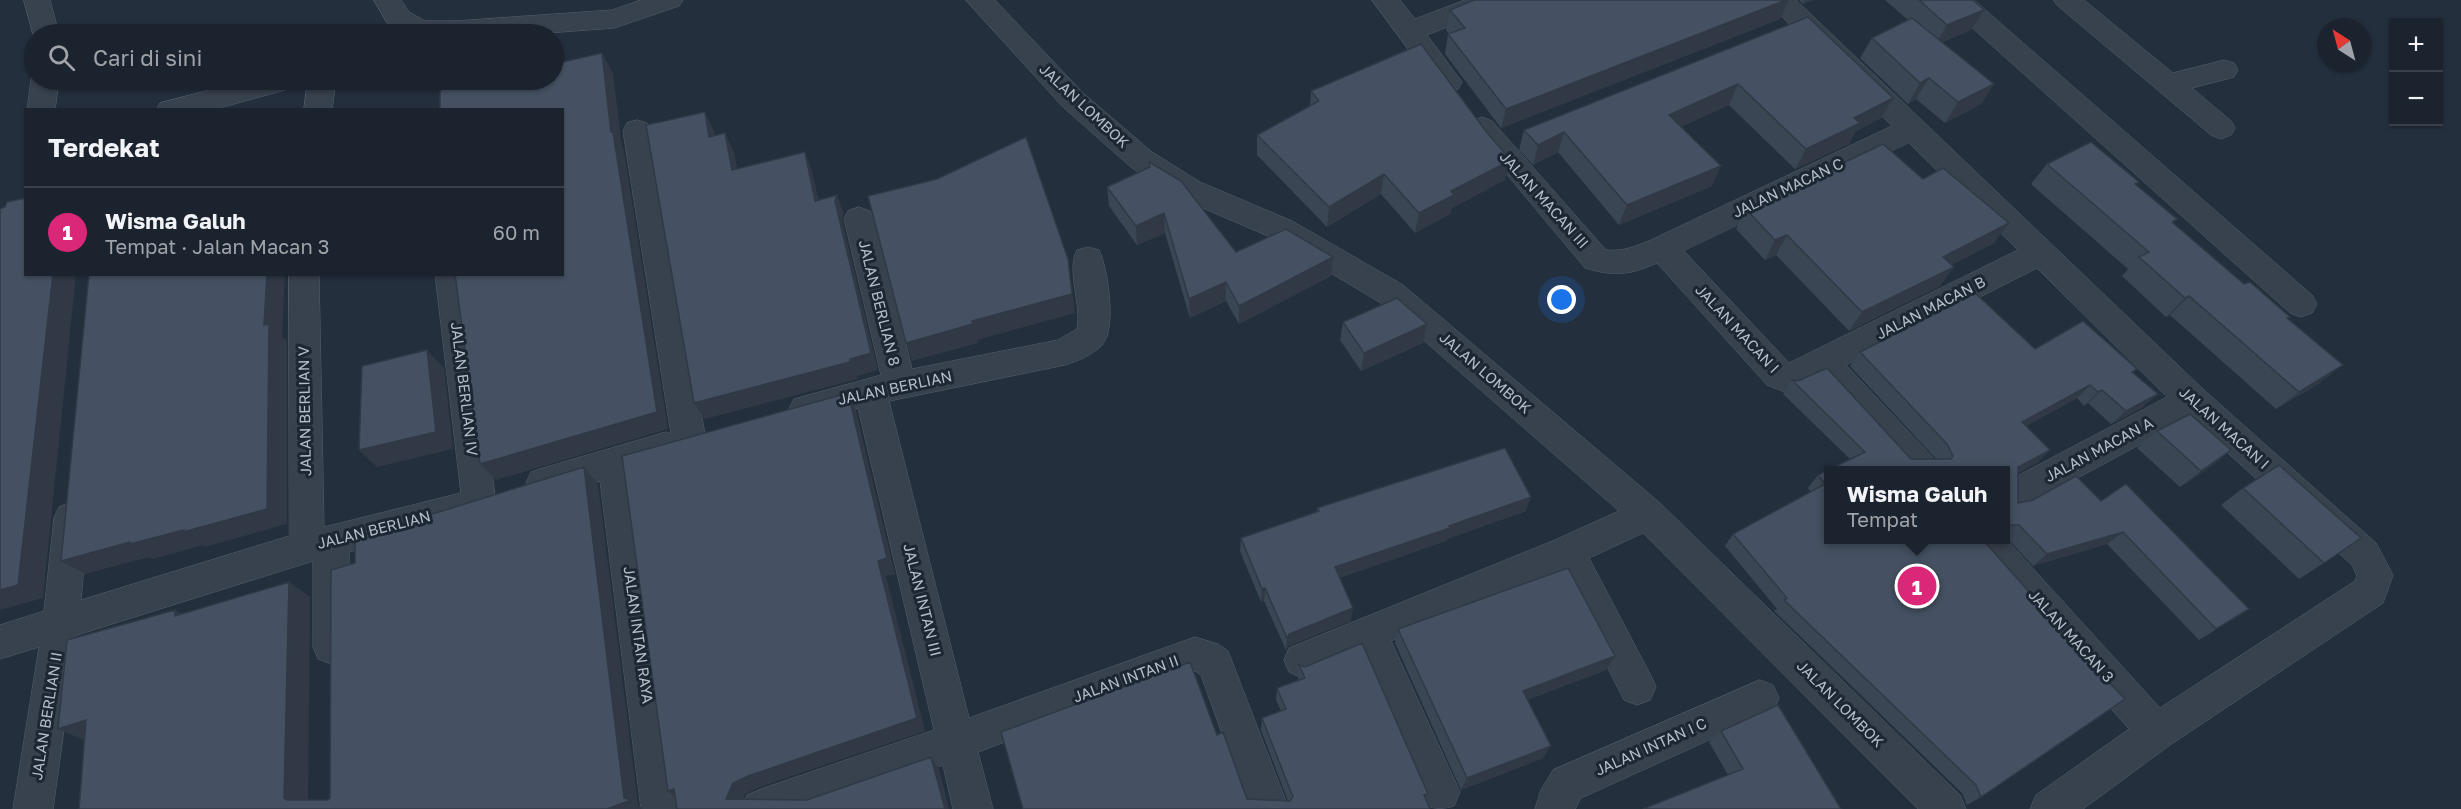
<!DOCTYPE html>
<html lang="id">
<meta charset="utf-8">
<style>
:root{--surface:#1b232e;--page:#242b36;--text:#f1f3f6;--muted:#a0a4aa;--line:#39404a;--accent:#db2777}
body{margin:0;font-family:"Golos Text",sans-serif;background:var(--page);color:var(--text)}
.controls{position:absolute;right:18px;top:18px;display:grid;overflow:hidden;border-radius:0px;box-shadow:0 2px 4px #0004}
.controls button{width:54px;height:54px;display:grid;place-items:center;padding:0;border:0;border-bottom:2px solid var(--line);background:var(--surface);color:var(--text);font:30px sans-serif}
.compass{position:absolute;left:2317px;top:18px;width:54px;height:54px;border-radius:50%;background:var(--surface);box-shadow:0 2px 4px #0004;rotate:324deg}
.you{position:absolute;left:1562px;top:300px;width:21px;height:21px;margin:-15px;border:4px solid #fff;border-radius:50%;background:#1a73e8;box-shadow:0 0 0 9px #1a73e833}
.badge{display:grid;place-items:center;width:39px;height:39px;border-radius:50%;background:var(--accent);color:#fff;font-size:20px;font-weight:700}
.pin{position:absolute;translate:-50% -50%;border:3px solid #fff;box-shadow:0 2px 6px #0006}
.popup{position:absolute;left:1824px;top:466px;width:186px;height:78px;box-sizing:border-box;display:grid;place-content:center;border-radius:0px;background:var(--surface);filter:drop-shadow(0 2px 4px #0005);font-size:20px;white-space:nowrap;color:var(--muted)}
.popup b{font-size:22px;color:var(--text)}
.popup::after{content:'';position:absolute;left:50%;top:100%;margin-left:-12px;border:12px solid transparent;border-top-color:var(--surface)}
.list{margin:0;padding:0;list-style:none}
h2{display:flex;justify-content:space-between;align-items:center;height:78px;margin:0;padding:0 24px;font-size:26px}
h2 small{font-size:20px;font-weight:400;color:var(--muted)}
.list li{display:grid;grid-template-columns:39px 1fr auto;gap:18px;align-items:center;box-sizing:border-box;height:90px;padding:0 24px;border-top:2px solid var(--line)}
.list b{display:block;font-size:22px;white-space:nowrap}
.list p{margin:0;font-size:20px;white-space:nowrap;color:var(--muted)}
.list em{font-size:20px;font-style:normal;color:var(--muted)}
.icon{flex:none;width:33px;height:33px;fill:none;stroke:currentColor;stroke-width:2;stroke-linecap:round;stroke-linejoin:round}
.map{position:relative;flex:none;width:2461px;height:809px;overflow:hidden}
.search{position:absolute;background:var(--surface);box-shadow:0 2px 4px #0004;left:24px;top:24px;width:540px;height:66px;display:flex;align-items:center;gap:15px;box-sizing:border-box;padding:0 21px;border-radius:33px;color:var(--muted);font-size:22px}
.panel{position:absolute;background:var(--surface);box-shadow:0 2px 4px #0004;left:24px;top:108px;width:540px;height:168px;border-radius:0px}
.map>svg:first-child{display:block}
.lines{fill:none;stroke-linecap:round;stroke-linejoin:round}
.minor-casing{stroke:#565f6c;stroke-width:1}
.minor{fill:#38414e;fill-rule:evenodd}
.wall{fill:#3b4654}
.shaded-wall{fill:#303945}
.building{fill:#455162;stroke:#303945;stroke-width:1.5}
.labels{text-anchor:middle;stroke-width:6;stroke-linejoin:round;paint-order:stroke}
.street-label{font-size:15px;fill:#b4bcc9;stroke:#1d2633}
</style>
<div class="map">
<svg width="2461" height="809" viewBox="0 0 2461 809">
<rect width="100%" height="100%" fill="#242f3e"/>
<g class="lines">
<defs>
<path id="minor" d="M24,0H50L59,34H34V38Z
M374,0H401L409,12L425,21H455L612,10L641,0H683L679,6L614,28L534,34H407L389,26Z
M966,0H995L1083,93L1152,152L1200,182L1292,221L1403,285L1660,503L1960,795L1966,809H1918L1643,533L1589,558L1650,674L1656,687L1650,700L1637,705L1624,700L1559,571L1391,641L1460,792L1454,806C1444,809 1436,809 1426,806L1360,654L1302,678L1289,672L1284,660L1289,648L1555,540L1619,511L1381,303L1270,237L1180,198L1132,168L1063,107Z
M1372,0H1400L1415,19L1465,0H1504L1500,6L1427,35L1462,82L1458,89L1448,92L1438,89Z
M1767,0H1796L2204,390L2376,543L2393,575L2383,603L2170,745L2083,809H2030L2036,795L2129,729L1972,551L1967,540L2006,539L2160,708L2355,581L2357,576L2352,565L2189,418L2018,510L2006,514V482L2167,397L2037,268L1846,365L1934,459L1939,470H1901L1818,379L1788,393L1767,385L1657,263C1629,275 1615,277 1585,268L1468,128L1472,121L1482,117L1492,121L1606,250C1623,252 1636,246 1651,240L1892,126L1771,6ZM1909,143L2018,250L1789,363L1684,251Z
M1944,0H1974L2312,295L2317,304L2312,313L2301,317L2290,313L1948,6Z
M2054,0H2084L2173,73L2224,60L2234,63L2238,70L2234,77L2192,88L2231,121L2235,128L2231,135L2221,139L2211,135L2058,6Z
M34,74V80H59L55,110H27L31,80Z
M249,80H300L296,87L212,110H156L160,103Z
M308,80H336L332,110H304Z
M637,120L647,123L651,131L706,440L701,450L689,454L681,451L678,457L633,471L681,809H641L600,481L543,498L531,494L526,483L531,472L543,468L666,432L671,434L623,131L627,123Z
M859,207L870,211L874,219L912,369L1058,340L1077,329C1082,304 1066,271 1077,250L1088,247L1099,250C1108,268 1117,330 1102,345C1093,355 1077,361 1065,365L889,401L969,718L1195,637L1218,644L1228,651L1289,809H1249L1201,675L1195,671L978,752L993,809H953L943,765L817,809H741L747,795L761,789L934,730L858,408L806,423L794,419L789,409L794,399L881,375L844,219L848,211Z
M289,274H319L324,527L461,493L435,274H466L496,503L491,514L479,518L473,516L471,519L459,523L349,552V647L344,659L331,664L318,659L313,647V561L77,635L53,809H13L39,647L0,659V625L44,611L54,518L59,507L71,502L83,507L88,518L81,600L289,536Z
M1760,680L1773,685L1779,698L1773,711L1581,798L1575,809H1535L1541,790L1553,770Z"/>
</defs>
<use href="#minor" class="minor-casing"/>
<use href="#minor" class="minor"/>
</g>
<path class="wall" d="M1799,0H1814L1803,4Z
M1885,0H1973L1971,30L1942,42L1994,84L1981,104L1945,123L1916,99L1908,104L1860,58L1872,38L1908,20Z
M1450,10L1780,19L1501,128L1445,54L1448,34H1449L1446,30Z
M1808,17L1893,98L1881,118L1855,132L1849,144L1795,169L1729,105L1680,127L1712,186L1619,225L1558,152L1533,165L1519,150L1524,130Z
M1311,91L1505,180L1452,208L1450,214L1415,233L1381,194L1327,227L1257,155V135L1310,106Z
M1149,162L1236,252L1333,257L1331,276L1239,324L1226,301L1190,318L1165,233L1137,245L1109,206L1107,187L1149,168Z
M2047,164L2136,185L2177,219L2173,223L2244,284L2288,318L2320,383L2276,409L2170,315L2166,317L2122,276L2128,269L2031,184Z
M1746,209L1994,243L1951,265L1940,286L1849,331L1776,255L1765,260L1736,229Z
M1343,322L1427,324L1423,343L1361,371L1340,340Z
M2035,349L2137,369L2133,372L2143,407L2111,424L2088,403L2084,406L2077,398L2026,426L2050,450L2037,463L2018,473V503L2101,501L2249,609L2199,640L2107,544L2033,566L2006,537V471H1828L2053,625L1981,797L1967,805L1962,793L1774,611L1777,609L1725,546L1733,534L1811,492L1808,488L1818,475L1850,459L1783,394L1792,380L1911,459H1936L1850,366L1860,352Z
M2157,431L2231,450L2210,467L2180,487L2137,448Z
M2243,488L2324,563L2299,579L2221,505Z
M1317,508L1526,511L1447,539L1446,541L1339,578L1351,621L1288,646L1286,650L1264,601L1261,602L1240,551L1241,538L1317,512Z
M1398,629L1615,656L1606,670L1527,700L1543,758L1461,790L1395,643Z
M1299,665L1426,798L1023,809L1217,735L1247,799L1288,801L1261,730L1262,718L1281,711L1276,700L1277,688L1298,680Z
M1721,731L1841,809L1728,775L1709,742Z"/>
<path class="shaded-wall" d="M1786,0H1789L1780,19L1501,128L1506,109Z
M1805,0H1814L1803,4Z
M1984,10L1971,30L1935,45L1947,25Z
M602,53L613,73L622,147L624,151L668,429L496,480L480,464L611,132Z
M1929,78L1916,99L1908,104L1920,83Z
M1738,84L1729,105L1661,136L1669,115Z
M1994,84L1981,104L1945,123L1958,102Z
M1893,98L1881,118L1855,132L1849,144L1795,169L1806,149L1854,118Z
M705,112L714,131L718,156L709,137Z
M1564,132L1558,152L1533,165L1538,145Z
M725,133L734,152L741,188L732,170Z
M805,152L812,171L823,219L815,201Z
M1511,160L1505,180L1452,208L1450,214L1415,233L1419,213L1451,191Z
M1721,166L1712,186L1619,225L1627,205Z
M1384,174L1381,194L1327,227L1329,207Z
M837,195L844,214L842,220L878,370L857,376L858,379L705,419L694,403L835,201Z
M1164,213L1165,233L1137,245L1136,226Z
M2009,223L1994,243L1929,276L1943,257Z
M1787,235L1776,255L1765,260L1775,240Z
M1333,257L1331,276L1239,324V306Z
M1068,259L1075,313L977,340L978,343L912,361L906,343L972,321Z
M1954,267L1940,286L1849,331L1862,312Z
M53,274H76L43,598L0,610V590Z
M267,274H285L282,337L287,341V524L205,547L203,545L153,559L149,557L85,574L61,561Z
M1226,282V301L1190,318L1189,299Z
M2189,296L2170,315L2166,317L2185,298Z
M1427,324L1423,343L1361,371L1364,353Z
M427,350L444,368L453,449L377,467L359,450Z
M2343,365L2320,383L2276,409L2299,392Z
M2090,385L2077,398L2009,435L2022,422Z
M2102,390L2088,403L2084,406L2098,392Z
M848,393L856,411L895,574L886,576L925,731L760,787L745,794L739,809L726,799L733,783L878,561Z
M2158,394L2143,407L2111,424L2126,411Z
M2050,450L2037,463L2006,480L2018,467Z
M2231,450L2210,467L2180,487L2201,471Z
M584,467L598,484L638,805L643,809H607L624,798Z
M1531,497L1526,511L1447,539L1446,541L1333,580L1335,567Z
M2123,532L2107,544L2033,566L2047,554Z
M289,582L310,597L308,809L287,800L284,798Z
M1265,588L1264,601L1261,602L1262,589Z
M1353,608L1351,621L1288,646L1286,650L1287,638L1289,634Z
M175,610L199,624L175,616Z
M1615,656L1606,670L1516,704L1523,691Z
M86,720V741L58,729Z
M1551,746L1543,758L1461,790L1467,778Z
M931,757L939,769L949,809H945Z
M674,789L682,802L668,791Z"/>
<path class="building" d="M1474,0H1786L1506,109L1448,34L1465,28L1450,10Z
M1919,0H1973L1984,10L1947,25Z
M1808,17L1893,98L1854,118L1860,123L1806,149L1738,84L1669,115L1721,166L1627,205L1564,132L1538,145L1524,130Z
M1912,18L1994,84L1958,102L1929,78L1920,83L1872,38Z
M1421,44L1488,134L1511,160L1451,191L1454,195L1419,213L1384,174L1329,207L1257,135L1319,101L1311,91Z
M602,53L611,132H613L657,412L480,464L455,274H562V110H440V90L487,80H554V64Z
M705,112L709,137L725,133L732,170L805,152L815,201L837,195L835,201L871,353L850,359V362L694,403L646,125Z
M1026,137L1068,259L1072,294L972,321L973,324L906,343L868,196L937,179Z
M2091,142L2139,182L2135,184L2177,219L2172,222L2244,284L2250,282L2290,317L2287,318L2343,365L2299,392L2189,296L2185,298L2139,257L2149,252L2047,164Z
M1883,144L1923,179L1943,168L2009,223L1943,257L1954,267L1862,312L1787,235L1775,240L1746,209Z
M1149,162L1181,181L1236,252L1286,229L1333,257L1239,306L1226,282L1189,299L1164,213L1136,226L1107,187L1150,167Z
M26,198V274H53L18,585L0,590V209L5,207L7,202Z
M89,274H267L264,325L269,324L267,509L183,532L184,530L130,544V542L61,561Z
M1975,293L2035,349L2083,321L2137,369L2132,372L2158,394L2126,411L2102,390L2098,392L2090,385L2022,422L2050,450L2018,467V503L2033,500L2076,476L2101,501L2126,484L2249,609L2216,629L2123,532L2047,554L2019,525H2006V471H1828V540H1983L2056,622L2052,624L2125,699L1981,797L1976,785L1784,600L1787,598L1733,534L1825,484L1818,475L1865,452L1792,380L1798,381L1827,368L1911,459H1951L1953,456L1947,444L1860,352Z
M1397,298L1427,324L1364,353L1343,322Z
M427,350L436,432L359,450L362,366Z
M848,393L887,558L878,561L917,718L748,776L733,783L726,799L807,800L931,757L945,809H677L674,789L668,791L622,456Z
M2190,414L2231,450L2201,471L2157,431Z
M1505,448L1531,497L1449,526L1450,528L1335,567L1353,608L1289,634L1287,638L1265,588L1262,589L1241,538L1319,511L1317,508Z
M2279,465L2361,538L2324,563L2243,488Z
M584,467L624,798L631,800L607,809H79L86,720L58,729L67,640L175,610V616L289,582L284,798L287,800H328L330,798L331,570L355,563V538Z
M1568,568L1615,656L1523,691L1551,746L1467,778L1398,629Z
M1362,643L1428,794L1424,795L1430,809H1023L1001,732L1190,662L1217,735L1223,732L1247,799L1290,801L1293,797L1262,718L1286,709L1277,688L1305,678L1299,665L1305,667Z
M1778,705L1841,809H1643L1743,769L1721,731Z"/>
<g class="labels">
<g class="street-label">
<text transform="translate(1084 106) rotate(43)" y="5">JALAN LOMBOK</text>
<text transform="translate(1788 188) rotate(-25)" y="5">JALAN MACAN C</text>
<text transform="translate(1544 200) rotate(48)" y="5">JALAN MACAN III</text>
<text transform="translate(879 303) rotate(76)" y="5">JALAN BERLIAN 8</text>
<text transform="translate(1931 308) rotate(-27)" y="5">JALAN MACAN B</text>
<text transform="translate(1737 329) rotate(47)" y="5">JALAN MACAN I</text>
<text transform="translate(1485 373) rotate(41)" y="5">JALAN LOMBOK</text>
<text transform="translate(895 388) rotate(-12)" y="5">JALAN BERLIAN</text>
<text transform="translate(464 389) rotate(83)" y="5">JALAN BERLIAN IV</text>
<text transform="translate(305 411) rotate(-91)" y="5">JALAN BERLIAN V</text>
<text transform="translate(2224 428) rotate(42)" y="5">JALAN MACAN I</text>
<text transform="translate(2099 450) rotate(-28)" y="5">JALAN MACAN A</text>
<text transform="translate(374 530) rotate(-14)" y="5">JALAN BERLIAN</text>
<text transform="translate(922 600) rotate(76)" y="5">JALAN INTAN III</text>
<text transform="translate(638 635) rotate(82)" y="5">JALAN INTAN RAYA</text>
<text transform="translate(2071 636) rotate(48)" y="5">JALAN MACAN 3</text>
<text transform="translate(1126 679) rotate(-20)" y="5">JALAN INTAN II</text>
<text transform="translate(1840 704) rotate(45)" y="5">JALAN LOMBOK</text>
<text transform="translate(47 716) rotate(-81)" y="5">JALAN BERLIAN II</text>
<text transform="translate(1651 747) rotate(-24)" y="5">JALAN INTAN I C</text>
</g>
</g>
</svg>
<div class="controls">
<button>+</button>
<button>−</button>
</div>
<svg class="compass" viewBox="-18 -18 36 36"><path d="M0-13l5 13h-10z" fill="#e53935"/><path d="M0 13l5-13h-10z" fill="#a0a4aa"/></svg>
<div class="you"></div>
<div class="pin badge" style="left:1917px;top:586px">1</div>
<div class="popup"><b>Wisma Galuh</b>Tempat</div>
<div class="search"><svg class="icon" aria-label="search" viewBox="0 0 24 24"><circle cx="10" cy="10" r="6"/><path d="M15 15l6 6"/></svg>Cari di sini</div>
<section class="panel">
<h2>Terdekat<small></small></h2>
<ul class="list">
<li><span class="badge">1</span><div><b>Wisma Galuh</b><p>Tempat · Jalan Macan 3</p></div><em>60 m</em></li>
</ul>
</section>
</div>
